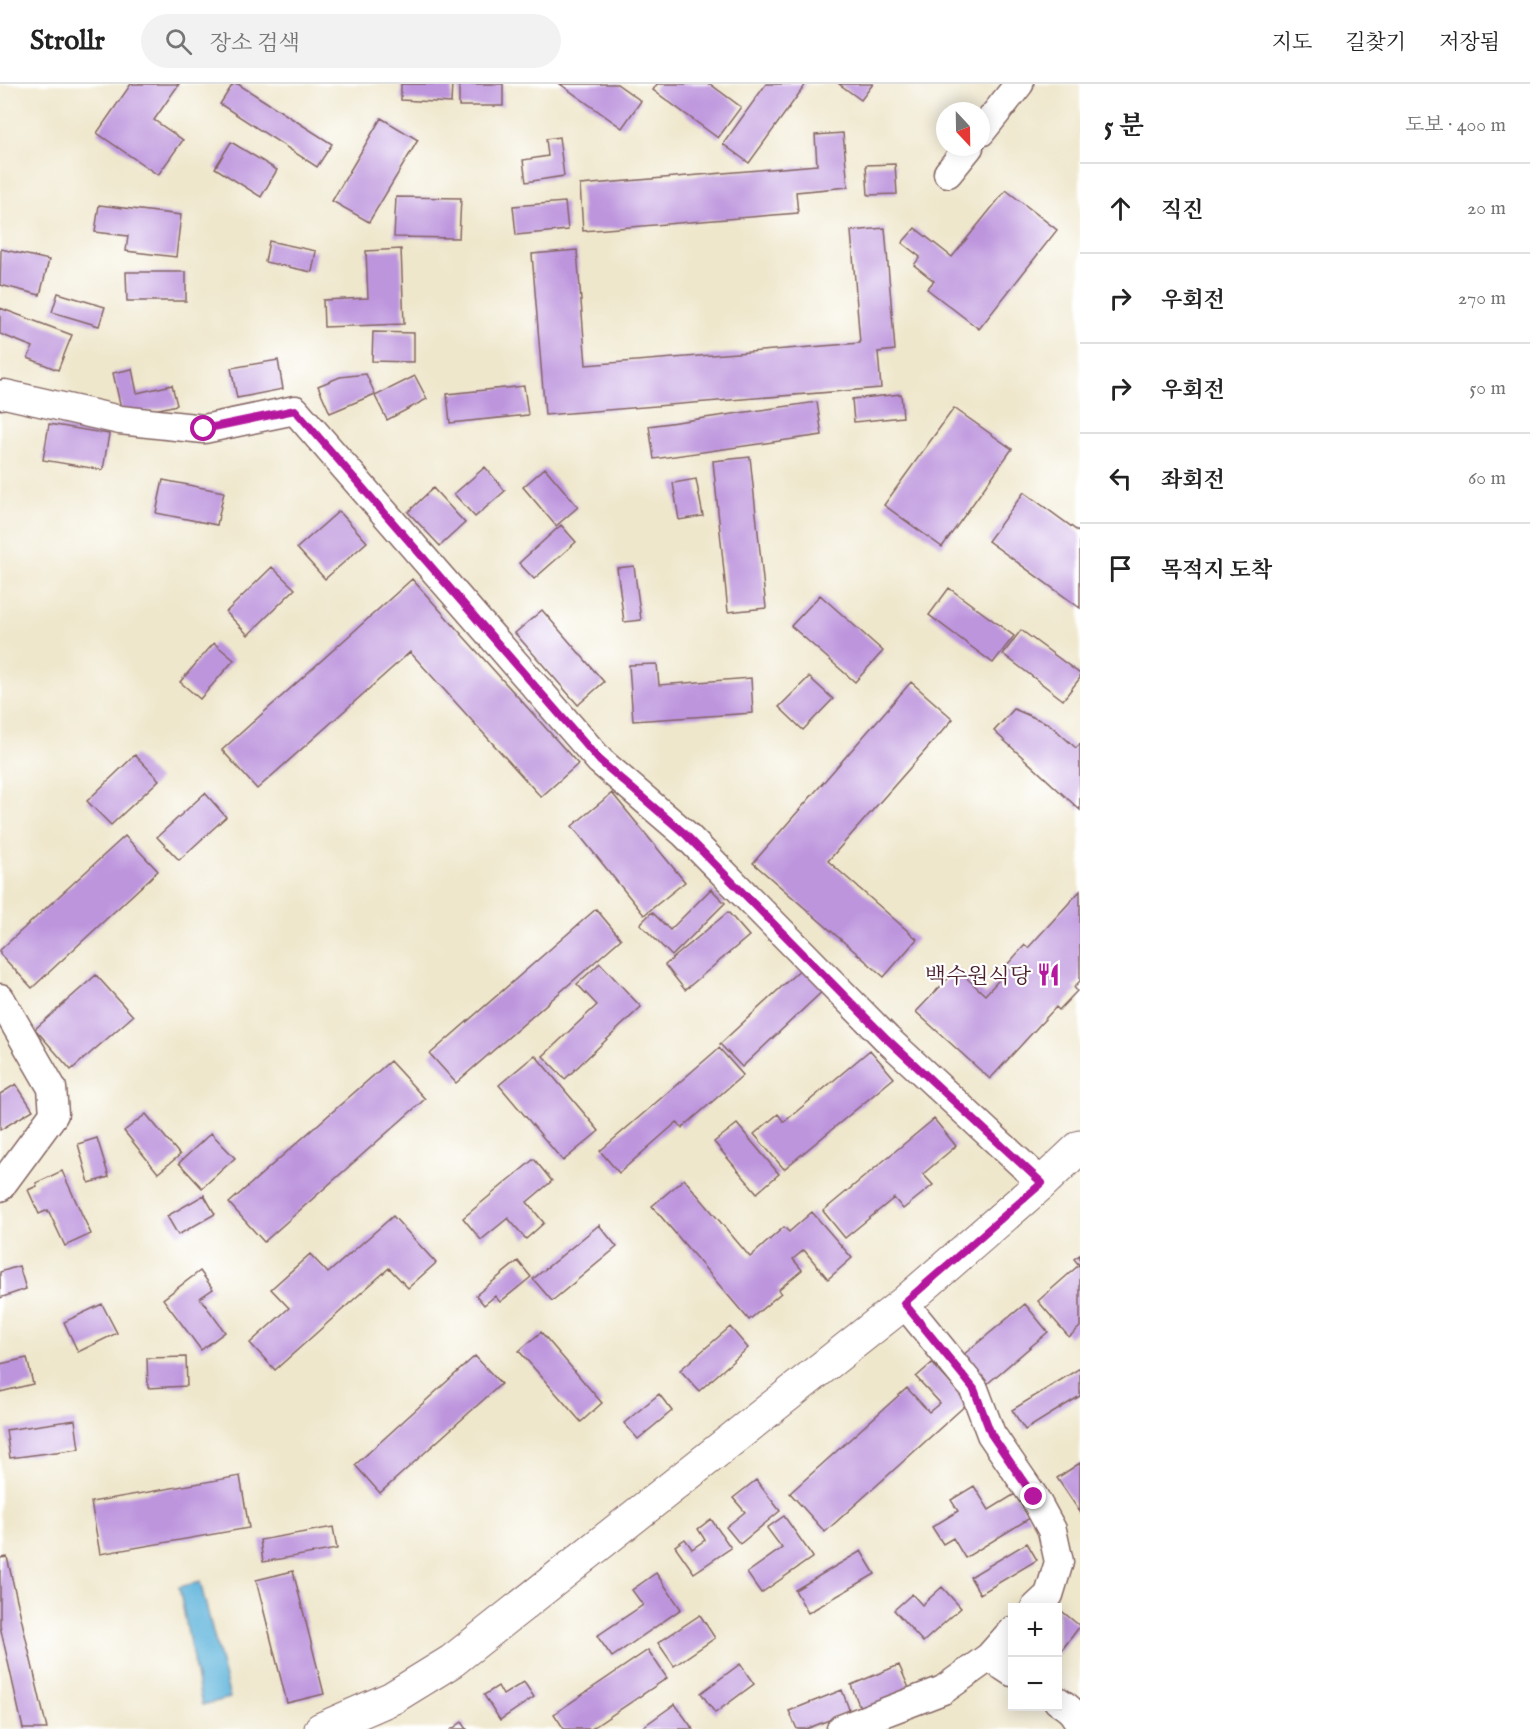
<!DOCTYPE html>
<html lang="ko">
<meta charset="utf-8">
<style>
:root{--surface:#fff;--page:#f2f2f2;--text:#222;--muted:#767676;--line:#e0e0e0}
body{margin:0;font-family:"IM FELL English","Noto Serif KR",serif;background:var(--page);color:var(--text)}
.controls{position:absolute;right:18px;bottom:18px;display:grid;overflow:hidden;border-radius:0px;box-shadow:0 3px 15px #0003}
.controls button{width:54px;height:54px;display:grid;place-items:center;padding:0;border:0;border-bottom:2px solid var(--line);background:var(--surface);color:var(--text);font:30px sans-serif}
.compass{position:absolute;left:936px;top:18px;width:54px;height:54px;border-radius:50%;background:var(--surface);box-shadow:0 3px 15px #0003;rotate:158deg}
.stop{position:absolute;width:18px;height:18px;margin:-14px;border:4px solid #b5179e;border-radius:50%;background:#fff}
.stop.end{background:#b5179e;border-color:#fff;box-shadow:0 2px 6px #0008}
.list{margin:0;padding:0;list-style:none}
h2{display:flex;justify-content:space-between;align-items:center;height:78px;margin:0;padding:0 24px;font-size:26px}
h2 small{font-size:20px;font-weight:400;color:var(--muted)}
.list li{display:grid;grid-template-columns:39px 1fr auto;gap:18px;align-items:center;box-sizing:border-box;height:90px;padding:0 24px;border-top:2px solid var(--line)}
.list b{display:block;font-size:22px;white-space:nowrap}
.list em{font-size:20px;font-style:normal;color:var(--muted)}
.icon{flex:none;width:33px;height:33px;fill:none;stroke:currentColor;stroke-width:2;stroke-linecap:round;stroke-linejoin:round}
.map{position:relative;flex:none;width:1080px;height:1645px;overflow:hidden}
header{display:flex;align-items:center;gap:36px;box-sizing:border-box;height:84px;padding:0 30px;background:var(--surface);border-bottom:2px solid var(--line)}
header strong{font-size:28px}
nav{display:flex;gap:33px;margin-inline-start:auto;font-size:21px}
.search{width:420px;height:54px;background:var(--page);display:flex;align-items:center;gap:15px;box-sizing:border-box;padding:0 21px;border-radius:33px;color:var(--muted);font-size:22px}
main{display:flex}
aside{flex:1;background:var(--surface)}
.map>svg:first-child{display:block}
.water{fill:#60b5dc;stroke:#556a84;stroke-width:1.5}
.building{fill:#bd95dd}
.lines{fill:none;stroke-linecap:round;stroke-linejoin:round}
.minor-casing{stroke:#846563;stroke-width:31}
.major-casing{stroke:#846563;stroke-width:35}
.minor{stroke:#fff;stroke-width:28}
.major{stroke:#fff;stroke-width:33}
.route{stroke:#b5179e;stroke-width:8}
.labels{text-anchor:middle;stroke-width:4.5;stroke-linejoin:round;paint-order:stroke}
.poi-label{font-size:22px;fill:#4a1f2b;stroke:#fff;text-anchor:end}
</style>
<header>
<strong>Strollr</strong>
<div class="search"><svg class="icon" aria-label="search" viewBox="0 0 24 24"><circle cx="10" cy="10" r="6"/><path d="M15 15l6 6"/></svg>장소 검색</div>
<nav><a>지도</a><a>길찾기</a><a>저장됨</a></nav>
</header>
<main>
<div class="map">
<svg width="1080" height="1645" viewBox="0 0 1080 1645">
<rect width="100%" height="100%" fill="#fff"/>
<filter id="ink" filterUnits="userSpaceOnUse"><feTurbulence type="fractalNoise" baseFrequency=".0167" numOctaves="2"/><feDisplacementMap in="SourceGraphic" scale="12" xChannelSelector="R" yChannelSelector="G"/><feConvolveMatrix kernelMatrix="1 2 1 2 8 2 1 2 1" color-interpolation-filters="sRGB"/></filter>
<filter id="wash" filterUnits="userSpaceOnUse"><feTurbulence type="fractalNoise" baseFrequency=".008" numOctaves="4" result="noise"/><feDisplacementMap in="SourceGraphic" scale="24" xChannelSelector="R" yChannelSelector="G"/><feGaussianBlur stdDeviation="1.35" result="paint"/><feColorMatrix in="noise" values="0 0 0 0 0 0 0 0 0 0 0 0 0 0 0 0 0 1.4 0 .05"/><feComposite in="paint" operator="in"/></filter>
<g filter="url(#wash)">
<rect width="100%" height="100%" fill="#efe7cc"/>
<path class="water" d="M200,1498L230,1614L202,1621L179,1503Z"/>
<g id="blocks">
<path class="building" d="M131,0H179L154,36L183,56L158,91L97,49Z
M233,0H238L332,60L317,83L220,20Z
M401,0H452L451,19L401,16Z
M459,0H503V22H459Z
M560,0H617L641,17L622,44Z
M657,0H710L741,23L718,54L653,6Z
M766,0H806L749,79L723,60Z
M839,0H873L861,16Z
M381,34L418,56L369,138L332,117Z
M843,49L848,103L796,108L798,129L583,147L580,101L817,81L815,51Z
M559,53L564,92L526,98L523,76L548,72L546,55Z
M231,58L277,86L261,113L215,84Z
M895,80L897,110L868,111L866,81Z
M1006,106L1057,146L979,245L927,205L934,197L914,181L920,173L902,159L915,144L952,173Z
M396,113L461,114L459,154L394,153Z
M565,118L568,146L516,151L513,122Z
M99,121L181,131L176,173L126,167L128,152L95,148Z
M885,144L895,266L878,268L881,304L545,331L532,170L577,166L586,281L860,259L851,147Z
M269,157L316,167L312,188L265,178Z
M1,165L49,176L40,211L0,201Z
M401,165L404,240L324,243L323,216L368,214L366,167Z
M126,188H186V217H127Z
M58,209L105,223L99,242L52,228Z
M0,224L72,251L58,286L28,274L33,263L0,250Z
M373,248L414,249V278L372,277Z
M278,276L283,305L237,314L231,284Z
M132,285L137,309L172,301L177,321L123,333L113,289Z
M366,290L375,310L330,329L318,302L340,293Z
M415,292L427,315L387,336L375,312Z
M524,302L528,331L450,339L447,310Z
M901,310L903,333L854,338L852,315Z
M817,318L822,351L654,375L649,342Z
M954,324L1012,365L942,463L884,421Z
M49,340L109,350L103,386L43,376Z
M750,373L766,524L728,528L713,377Z
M485,383L505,407L475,433L454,410Z
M545,384L578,423L556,442L523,403Z
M696,395L703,432L679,436L673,399Z
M163,396L224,408L217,441L156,429Z
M433,404L465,439L440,462L408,428Z
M1024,408L1080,449V524L988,457Z
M339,427L367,458L325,495L297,464Z
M561,441L576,458L534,495L519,479Z
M634,482L641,536L624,538L617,484Z
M272,483L295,505L248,551L226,528Z
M412,495L578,680L541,713L410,568L257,705L222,666Z
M949,504L1014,552L993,579L929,531Z
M820,511L883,567L855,598L791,542Z
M542,526L604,598L578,621L515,549Z
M1021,546L1080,590V594L1063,616L1003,570Z
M214,559L234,576L200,615L180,598Z
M657,580L659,601L751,594L753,629L633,637L629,581Z
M809,593L833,615L803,646L779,623Z
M911,598L953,635L828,777L917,855L884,893L753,779Z
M1014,625L1049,640L1076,664L1080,660V726L994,647Z
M135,671L159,696L111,741L87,717Z
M205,709L226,733L179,776L157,753Z
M612,709L685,798L644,831L572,742Z
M125,752L158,787L32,904L0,870V866Z
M711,805L725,819L672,872L640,840L652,828L670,846Z
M1080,807V897L1074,903L1077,907L1059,926L1056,923L990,995L916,928L957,885L985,911L1009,885L1006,882L1025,861L1028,864Z
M596,825L621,855L456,999L430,970Z
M728,828L749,852L685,906L665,881Z
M600,879L641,923L565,995L543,972L597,921L577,900Z
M807,879L828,902L742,983L720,960Z
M96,891L133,932L71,986L35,945Z
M719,964L743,991L682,1044L677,1038L619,1089L600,1067Z
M870,966L894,994L784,1085L754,1050L778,1030L784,1038Z
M535,971L599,1047L563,1077L499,1001Z
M390,977L425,1015L264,1158L229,1119Z
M16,1000L33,1026L0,1046V1010Z
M146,1030L180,1071L158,1089L124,1047Z
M934,1035L956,1062L923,1090L933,1101L903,1125L894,1114L845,1154L823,1127Z
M737,1040L779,1090L757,1109L714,1058Z
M211,1049L235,1074L202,1104L179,1079Z
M97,1054L109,1093L89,1099L78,1060Z
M534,1075L552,1097L527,1118L544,1139L526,1155L508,1134L481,1156L463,1134Z
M62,1087L91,1150L65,1162L48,1126L39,1130L28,1106L37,1102L36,1099Z
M684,1095L750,1173L784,1143L789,1148L812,1128L852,1174L828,1195L804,1166L793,1175L802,1186L778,1206L781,1209L749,1236L652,1122Z
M204,1111L215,1130L178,1151L167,1132Z
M393,1132L436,1179L408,1204L389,1184L275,1286L250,1259L289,1224L271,1205L310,1170L328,1189Z
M599,1141L617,1163L552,1217L533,1195Z
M1080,1171V1243L1069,1253L1038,1217L1079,1181L1074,1175Z
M518,1177L531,1193L500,1218L495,1212L484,1221L476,1211Z
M19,1182L26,1205L0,1214V1188Z
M200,1187L213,1205L200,1214L225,1248L201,1266L163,1215Z
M102,1220L117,1249L78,1268L64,1238Z
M1025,1220L1048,1248L987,1300L963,1271Z
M730,1243L748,1264L699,1307L680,1286Z
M541,1248L602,1319L581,1338L519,1267Z
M475,1272L501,1300L380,1409L355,1381Z
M186,1273L187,1302L148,1304L147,1274Z
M27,1274L33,1300L0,1308V1280Z
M932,1279L968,1319L825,1448L790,1409L907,1304L929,1328L940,1319L916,1293Z
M1080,1284V1312L1025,1346L1012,1326Z
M659,1310L672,1327L638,1355L624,1339Z
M75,1336L79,1365L10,1374L6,1346Z
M1080,1379V1428L1057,1394Z
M240,1392L249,1444L100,1470L91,1418Z
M756,1396L780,1427L740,1460L726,1443L745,1428L733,1414Z
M974,1402L989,1426L1015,1410L1030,1434L965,1474L953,1454L943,1460L932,1443L958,1427L951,1416Z
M784,1432L813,1473L761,1509L747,1489L782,1464L767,1444Z
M711,1435L731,1464L694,1489L675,1462L685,1455L692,1465L705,1456L698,1445Z
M333,1443L337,1465L263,1478L260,1456Z
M1027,1459L1037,1476L980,1510L970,1493Z
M861,1467L875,1490L808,1529L795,1506Z
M7,1473L47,1645H23L0,1542V1474Z
M293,1487L324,1610L287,1619L256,1496Z
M656,1489L681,1525L612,1573L597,1552L643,1521L632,1506Z
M942,1503L961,1524L923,1558L894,1526L912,1510L922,1521Z
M1058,1524L1080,1542L1058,1571Z
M700,1531L715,1554L674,1582L658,1559Z
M648,1566L667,1594L591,1645H564L554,1630Z
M740,1580L754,1600L715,1629L701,1609Z
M899,1581L912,1611L863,1631L851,1601Z
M524,1598L534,1613L500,1636L484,1611L498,1602L503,1611Z
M842,1606L850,1628L806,1645H797L789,1627Z
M675,1620L693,1645H640Z
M462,1638L467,1645H452Z"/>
</g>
</g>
<g filter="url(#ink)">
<use href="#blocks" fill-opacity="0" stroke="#846563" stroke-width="1.5"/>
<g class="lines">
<defs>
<path id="minor" d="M981,48L1019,0
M948,89L969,63
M0,311L5,310L120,336L204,345L295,326L600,677L685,750L887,955L1042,1099
M0,914L52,1004L54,1030L0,1103
M904,1219L974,1305L991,1350L1034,1413L1052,1446L1059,1478L1049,1511L1035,1524
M989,1573L1012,1588
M1058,1617C1069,1624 1077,1630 1080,1644
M841,1645L943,1606L989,1573L1012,1547"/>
<path id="major" d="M321,1645L392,1614L452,1577L904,1219L1042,1099L1080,1063"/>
</defs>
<use href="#minor" class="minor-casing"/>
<use href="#major" class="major-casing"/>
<use href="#minor" class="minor"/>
<use href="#major" class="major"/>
</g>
</g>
<g class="lines" filter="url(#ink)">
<path class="route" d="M204,345L295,326L600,677L685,750L887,955L1042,1099L904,1219L974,1305L991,1350L1034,1413"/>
</g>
<defs>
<symbol id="restaurant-bare" viewBox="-9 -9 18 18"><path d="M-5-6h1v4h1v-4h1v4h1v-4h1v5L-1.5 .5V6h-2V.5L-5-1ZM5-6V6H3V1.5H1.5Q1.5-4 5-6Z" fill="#b5179e" stroke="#fff" stroke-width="2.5" paint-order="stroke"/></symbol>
</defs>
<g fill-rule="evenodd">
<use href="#restaurant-bare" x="1032" y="874" width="33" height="33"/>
</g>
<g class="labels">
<g class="poi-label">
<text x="1031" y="899">백수원식당</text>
</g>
</g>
</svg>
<div class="controls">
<button>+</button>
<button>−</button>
</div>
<svg class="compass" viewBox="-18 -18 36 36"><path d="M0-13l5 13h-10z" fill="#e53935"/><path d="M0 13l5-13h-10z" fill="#767676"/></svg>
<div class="stop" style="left:204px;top:345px"></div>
<div class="stop end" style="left:1034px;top:1413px"></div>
</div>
<aside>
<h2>5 분<small>도보 · 400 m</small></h2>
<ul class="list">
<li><svg class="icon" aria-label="ahead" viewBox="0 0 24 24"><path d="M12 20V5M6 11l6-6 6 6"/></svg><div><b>직진</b></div><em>20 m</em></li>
<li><svg class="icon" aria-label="right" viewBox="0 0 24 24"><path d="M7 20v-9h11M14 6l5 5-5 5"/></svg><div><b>우회전</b></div><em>270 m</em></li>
<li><svg class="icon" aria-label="right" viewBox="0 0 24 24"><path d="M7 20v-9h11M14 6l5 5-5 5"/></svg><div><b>우회전</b></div><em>50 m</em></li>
<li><svg class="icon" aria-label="left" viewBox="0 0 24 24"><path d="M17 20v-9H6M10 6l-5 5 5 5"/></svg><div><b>좌회전</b></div><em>60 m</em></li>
<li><svg class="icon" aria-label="arrive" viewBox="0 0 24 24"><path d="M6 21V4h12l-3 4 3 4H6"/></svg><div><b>목적지 도착</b></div></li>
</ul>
</aside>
</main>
